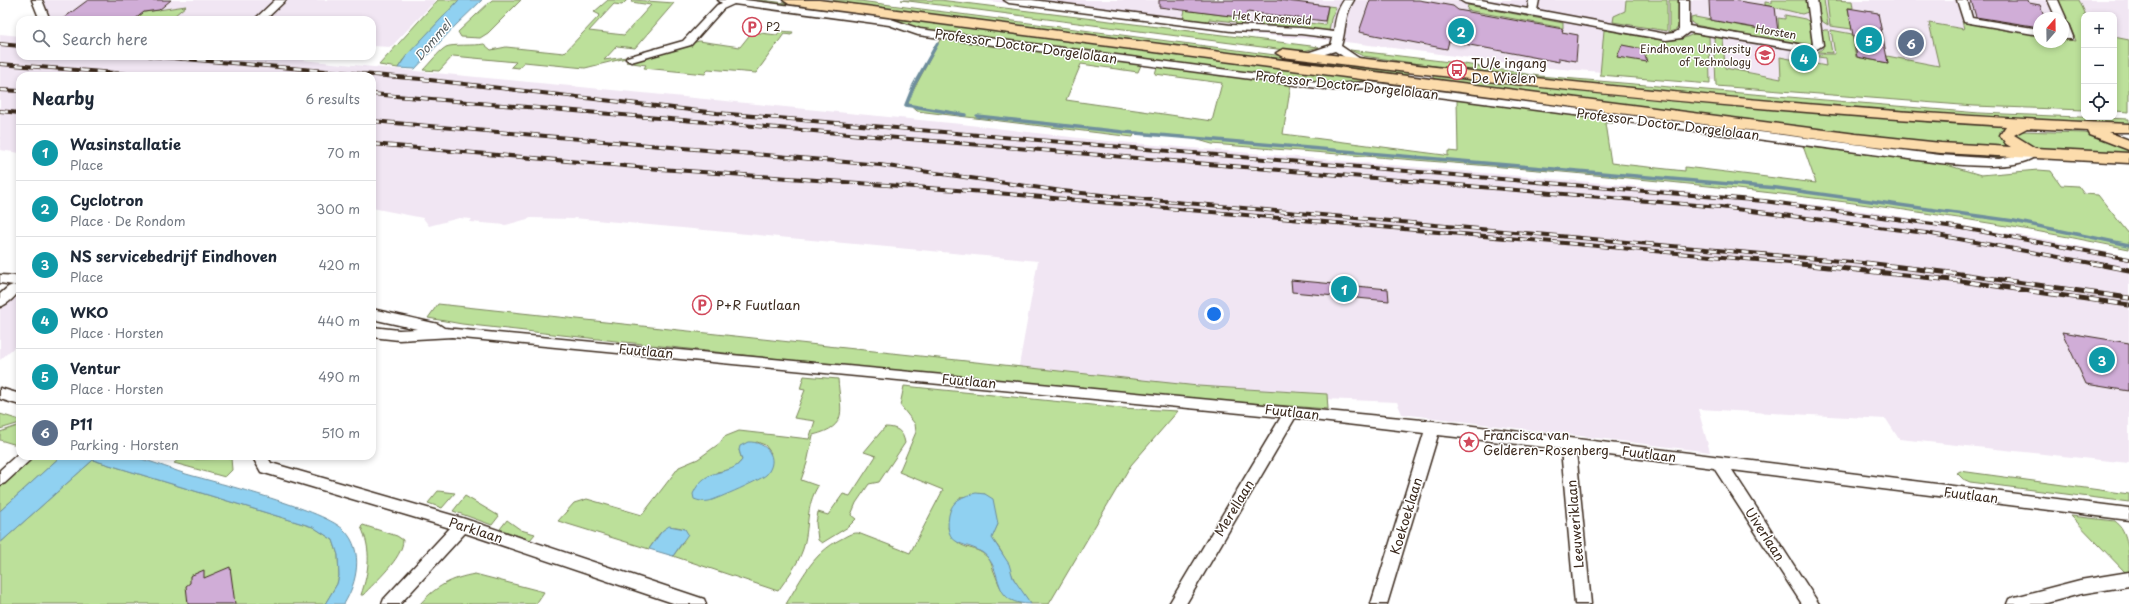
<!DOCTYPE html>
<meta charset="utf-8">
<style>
:root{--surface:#fff;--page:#f2f2f3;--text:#1f2937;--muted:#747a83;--line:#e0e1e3;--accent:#d1495b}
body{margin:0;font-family:"Playpen Sans",sans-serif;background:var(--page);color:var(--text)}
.controls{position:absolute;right:12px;top:12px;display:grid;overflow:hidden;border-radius:8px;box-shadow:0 2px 6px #0003}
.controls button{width:36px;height:36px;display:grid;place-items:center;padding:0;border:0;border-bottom:1px solid var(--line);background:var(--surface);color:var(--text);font:20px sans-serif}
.compass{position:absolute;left:2033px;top:12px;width:36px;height:36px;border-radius:50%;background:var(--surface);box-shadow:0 2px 6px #0003;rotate:20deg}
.you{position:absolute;left:1214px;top:314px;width:14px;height:14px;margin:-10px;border:3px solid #fff;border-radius:50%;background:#1a73e8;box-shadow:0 0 0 6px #1a73e833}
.badge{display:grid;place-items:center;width:26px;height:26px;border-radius:50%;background:var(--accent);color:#fff;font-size:13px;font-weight:700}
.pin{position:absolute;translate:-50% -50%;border:2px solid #fff;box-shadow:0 1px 4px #0006}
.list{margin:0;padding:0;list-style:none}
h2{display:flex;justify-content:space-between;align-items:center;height:52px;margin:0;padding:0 16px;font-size:17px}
h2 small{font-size:13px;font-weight:400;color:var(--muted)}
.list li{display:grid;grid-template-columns:26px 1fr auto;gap:12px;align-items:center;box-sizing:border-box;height:56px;padding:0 16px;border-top:1px solid var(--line)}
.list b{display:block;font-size:15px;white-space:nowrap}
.list p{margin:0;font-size:13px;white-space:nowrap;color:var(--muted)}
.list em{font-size:13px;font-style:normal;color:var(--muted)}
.icon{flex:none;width:22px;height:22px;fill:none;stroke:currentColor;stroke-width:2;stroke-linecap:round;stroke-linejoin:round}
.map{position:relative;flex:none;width:2129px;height:604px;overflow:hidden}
.search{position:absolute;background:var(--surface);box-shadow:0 2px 6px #0003;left:16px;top:16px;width:360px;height:44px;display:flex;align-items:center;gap:10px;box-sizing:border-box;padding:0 14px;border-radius:12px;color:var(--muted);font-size:15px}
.panel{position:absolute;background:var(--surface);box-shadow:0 2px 6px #0003;left:16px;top:72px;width:360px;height:388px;border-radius:12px}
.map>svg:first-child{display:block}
.built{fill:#f1e6f3;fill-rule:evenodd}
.green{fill:#bce09a;stroke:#7c855c;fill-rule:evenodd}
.water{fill:#90d1f1;stroke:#6e8e9d}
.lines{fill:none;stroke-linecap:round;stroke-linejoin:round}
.stream{stroke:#6e8e9d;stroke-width:3.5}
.building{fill:#d0add7;stroke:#3b2a1e}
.minor-casing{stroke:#3b2a1e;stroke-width:3}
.major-casing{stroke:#3b2a1e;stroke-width:3}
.minor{fill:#fff;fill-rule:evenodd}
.major{fill:#fcdcac;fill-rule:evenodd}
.rail-far1-casing{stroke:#3b2a1e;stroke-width:4}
.rail-casing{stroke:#3b2a1e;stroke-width:5}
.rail-far1{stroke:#fff;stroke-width:2.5;stroke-dasharray:8;stroke-linecap:butt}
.rail{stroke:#fff;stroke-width:3.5;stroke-dasharray:10;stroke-linecap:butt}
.labels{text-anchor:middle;stroke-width:3;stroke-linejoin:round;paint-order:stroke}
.far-street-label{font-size:11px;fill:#3b2a1e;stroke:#fff}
.far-poi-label{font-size:11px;fill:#3b2a1e;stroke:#fff;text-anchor:start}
.far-water-label{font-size:12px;font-style:italic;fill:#545c5d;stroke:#fff}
.street-label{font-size:13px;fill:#3b2a1e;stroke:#fff}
.poi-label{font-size:13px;fill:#3b2a1e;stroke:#fff;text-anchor:start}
</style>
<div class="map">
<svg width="2129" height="604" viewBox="0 0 2129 604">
<rect width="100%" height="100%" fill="#fff"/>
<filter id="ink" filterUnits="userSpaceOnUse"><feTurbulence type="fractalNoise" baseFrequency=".025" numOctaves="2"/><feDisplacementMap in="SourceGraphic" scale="8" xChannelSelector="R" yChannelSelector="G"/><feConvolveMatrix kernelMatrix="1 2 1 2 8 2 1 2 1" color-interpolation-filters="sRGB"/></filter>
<g filter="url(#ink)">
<path class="built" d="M38,0H436L391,47L372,46V20H45Z
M982,0H2129V100H2114V15H2084V98L1765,84L1549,68L1338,41L1249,34ZM2039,18H2063V42H2039Z
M0,34L20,36V56H261L961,124L1096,140L1614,184L1846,208L2050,240L2129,257V463L1899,439L1886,419L1698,409L1710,452L1402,414L1397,402L1256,396L1018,371L1038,261L574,218L573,219L531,218L506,225L470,222L472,219L459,218L429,226L423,218L372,208V76H20V153L0,150Z
M0,296L20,297V342L0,360Z"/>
<path class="green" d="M438,0H459L403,60L398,68L379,65Z
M492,0H521L488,33L480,38L461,37L458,32Z
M608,0H627L622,5L614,4L589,31L624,35L651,5L631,2L633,0L674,3L635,48L617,46L604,60L627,57L626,58L585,68L524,62L519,68L511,67L516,62L453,56L439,71L423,70C430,63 438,52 446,47C452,44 474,46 484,44L491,50L506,47L564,53L600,15L594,12Z
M739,0H762L1311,72L2016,156L1999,160L1931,156L1366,83L1333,84L926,31Z
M814,0H852L1406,72L1408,73V77Z
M901,0H940L1319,47L1300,52Z
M1626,0H1667V31L1613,22L1614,16L1625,11Z
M1669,0H1679V25L1676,30L1669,32Z
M1772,0H1806L1808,12L1802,14L1765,5V2L1772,3Z
M1817,0H1824L1828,25L1820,20Z
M1827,0L1852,1L1853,8H1848L1852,29L1830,26Z
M2059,0H2079L2086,15H2084V110L1974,106L1716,86L1714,36L1723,38L1725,68L1781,79L1780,57L1826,66L1825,58L1812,56V54H1835L1831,30L1852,34L1856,57L1888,63L1887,56L1939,66L1929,23L1964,29L1962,21L2039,35V42H2063V39L2076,41Z
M1468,5L1563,23V28L1467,10Z
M186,6L169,20H134L144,12Z
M1328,6L1336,7L1331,19L1329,31L1258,24L1260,17L1325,25Z
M1185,10L1245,18L1243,25L1235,26L1236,22L1209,19L1208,23L1183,19Z
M1785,15L1805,19L1810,22L1812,44L1803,46L1695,25L1691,22V18L1695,17L1779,33L1778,18L1785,19Z
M1604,30L1666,41L1682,39L1696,33L1709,35L1710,84L1600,75Z
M1824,30H1828L1832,53L1818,52L1823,48L1821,33Z
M780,31L793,32L791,35L784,34L756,73L708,69L705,74L644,68L646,65L626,62L699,41L740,47L752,32L777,35Z
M2114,37L2129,40V112L2114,111Z
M941,38L1141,65L1138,72L1081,64L1066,100L1212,121L1222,83L1155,74L1157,67L1291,84L1283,134L1444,155L1448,156V151L1458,152L1457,100L1613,120V123H1605L1611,163L1685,171V167L1816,183L1803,146L1940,163L1981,175L2038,170L2051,171L2061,185L2078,186L2084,194L2098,195L2129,234V249C1827,186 1518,169 1212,144L1188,137L1135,132L1133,137L917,111L907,102Z
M1350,50L1458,63L1539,76L1979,113L2129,119V124L2062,122L1873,110L1542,81L1363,56Z
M1436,75L1917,120L2002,126L2004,127L2000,131V136L2014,148L1920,142L1433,80V76Z
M2019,131L2084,133L2096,135L2129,146V155L2031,148L2016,137V134Z
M438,304L1198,386L1327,394L1328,409L1014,385L462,324L428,318Z
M804,376L838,379C840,410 850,426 813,435L807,463L801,480L818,486C805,507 810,527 803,549C798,564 787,578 778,591L673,556L684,541L685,529C663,522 660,533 649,549L558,521L574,503L587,499L642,515L679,467L698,459L720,443L724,437L739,431L809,439L815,421L794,418L805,390L800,389ZM757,442L765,445L771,453L740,487L714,499L717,472L734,469L742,460L739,450Z
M904,386L1121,408L1178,411L1131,465L1049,604H1031C1025,596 1017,587 1013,577C1005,561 1004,552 991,538L998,524L985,494L961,497L948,528C960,555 973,542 988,558C991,561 992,566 993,569C1002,591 999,592 1021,604H786C802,578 813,553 841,539C847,536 850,533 858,533L910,553L943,490L899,472L916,432L915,424L900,405Z
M0,414L20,420V423L0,429Z
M20,425V446L0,440V432Z
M885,427C897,427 903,431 905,443L879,482L869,484L856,503L851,515L856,519L848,527L822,543L818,540L816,523L818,512L828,515L843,494L850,496L876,456L864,452Z
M27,456H61L0,511V483Z
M231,458L232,470L225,477L174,463L178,460Z
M93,460L313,527L333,540L338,555L339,576L337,584L325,604H0V543Z
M1960,471L2129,494V502L1970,482L1963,479L1957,473Z
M438,491L455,493L442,508L428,503Z
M465,496L499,516L492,525L453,511Z
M2071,516L2115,521C2129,531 2129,555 2129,572H2125Z
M507,520L521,530L535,534L530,540L500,529Z
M363,525L397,536L403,540C403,558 375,582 363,595H361C369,571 372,550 361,527Z
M475,574L544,592L536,604H420C436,586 452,578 475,574Z"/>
<path class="water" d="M459,0H482L455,26L415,69L398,68L407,55Z
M748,442C766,441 780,458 767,474C765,478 715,500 709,501C704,502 699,501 694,499L693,494C706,464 730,478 742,460L739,450L740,446Z
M61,456C82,456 108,453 128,456C147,459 167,468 186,474C218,483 326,510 345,531C364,551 357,583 344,604H325L337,584L339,576L338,555L333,540L313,527L93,460L0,543V511Z
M976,493L985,494L993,499L998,524L992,538L1009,564L1013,578L1031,604C993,604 1003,578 989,559C975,539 942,553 949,515C952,500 963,496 976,493Z
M669,526L685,529L688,534L673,556L649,549L662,531Z"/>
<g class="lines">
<path class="stream" d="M937,44L914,85L906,105L965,115
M977,116L1123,132L1777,188L2014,221L2129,245"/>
</g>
<path class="building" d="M88,0H171L159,10L144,12L134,20H61Z
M1159,0H1278L1328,6L1325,21L1247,12L1246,18L1159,7Z
M1370,0H1419L1453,6L1458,10L1563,29L1562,32L1578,35L1576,61L1559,58V62L1449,41L1447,49L1359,32Z
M1709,0H1732L1775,7L1778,32L1710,20Z
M1971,0H2028L2029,3L2040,5L2045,18H2039V27L1976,17Z
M1848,8L1878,13L1888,63L1857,57Z
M1622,45L1643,49L1647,62L1617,57Z
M1291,280L1388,289L1389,301L1292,292Z
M2062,332L2129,343V391L2086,384Z
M230,567L235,604H188L186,586L190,583V576L204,570V578Z"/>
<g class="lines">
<defs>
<path id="minor" d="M32,0H42L50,20H40Z
M275,0H286L265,20H254Z
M718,0H745L891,19L920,29L1333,84L1369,82L1940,155L1999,159L2017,155L2032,149L2038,153C2024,172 1961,165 1940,163L1369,88L1333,90L918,35L889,25L734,4L723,9L691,45L631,62L626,59L627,57L683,41L717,5L722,3Z
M1004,0H1032L1231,25L1301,28L1334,32C1335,20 1337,10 1344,0H1354C1344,14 1346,31 1341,46L1366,63L1361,66L1357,65L1335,51L1308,59L1303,56L1304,54L1331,45L1333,38L1301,34L1231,31L1009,3Z
M1460,0H1481L1528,9L1529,0H1539L1537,10L1666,34L1674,33L1679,30V0H1689V26L1810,46L1813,44L1807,0H1817L1823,45L1812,52L1689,32L1681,38L1666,40L1465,3Z
M1957,0H1967L1972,18L2039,29V35L1964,22Z
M2048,0H2058L2066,18L2065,20L2063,18H2056Z
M2063,21L2068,24L2073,37L2072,39H2063Z
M0,275L20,276V286L0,283Z
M13,285L18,287L19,290C16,297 7,304 0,307V294L8,287Z
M372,309L438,324L444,328L1433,421L2129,508V520L1732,470L1819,604H1802L1714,468L1576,451L1591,604H1575L1561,449L1438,435L1387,604H1371L1424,433L1295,418L1186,604H1169L1281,417L452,337L399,340L372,337V327L399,330L417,329L372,319Z
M0,388L20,394V405L0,399Z
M20,452V456H32L30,460L5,483L0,485V470Z
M252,456H267L271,463L462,518L698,597L704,599L706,604H676L465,533L400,604H382L384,599L450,528L261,472Z
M2129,572V586L2080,594L2043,604H2007L2009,599L2015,597L2080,580Z"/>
<path id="major" d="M783,0H819L1856,134L1941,143L2011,147L2006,144L2000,135L2006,126C1764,112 1523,87 1283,57L1276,53L1283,49C1563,83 1847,113 2129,124V132H2108L2129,140V150L2090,135L2088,131L2027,128L2014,135L2035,148L2129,153V163L1941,153L1856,144L789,4Z"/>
</defs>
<use href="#minor" class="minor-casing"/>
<use href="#major" class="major-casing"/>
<use href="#minor" class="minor"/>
<use href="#major" class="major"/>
<defs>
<path id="rail-far1" d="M0,44L20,46
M150,56L421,79L717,113L1764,201L1962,228L2129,259
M0,64L153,76
M0,90L20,91
M372,94L1720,207L1926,233L2097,264
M0,111L20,113
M372,121L880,165L1062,191L1152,200L1874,264
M372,144L660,169L985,192L1802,264"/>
<path id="rail" d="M1791,263L1961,281L2129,305
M1866,263L1960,274L2129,298
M2092,263L2129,270"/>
</defs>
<use href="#rail-far1" class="rail-far1-casing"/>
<use href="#rail" class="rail-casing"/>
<use href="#rail-far1" class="rail-far1"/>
<use href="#rail" class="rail"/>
</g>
</g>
<defs>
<symbol id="parking-ring" viewBox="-11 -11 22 22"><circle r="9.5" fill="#fff" stroke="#d1495b" stroke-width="1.5"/><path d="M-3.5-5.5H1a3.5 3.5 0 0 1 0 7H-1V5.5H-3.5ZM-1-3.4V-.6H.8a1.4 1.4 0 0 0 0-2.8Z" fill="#d1495b"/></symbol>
<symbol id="university-ring" viewBox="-11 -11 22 22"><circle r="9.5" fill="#fff" stroke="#d1495b" stroke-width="1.5"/><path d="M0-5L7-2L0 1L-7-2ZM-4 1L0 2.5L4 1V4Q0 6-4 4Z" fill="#d1495b"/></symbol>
<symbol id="bus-ring" viewBox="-11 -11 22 22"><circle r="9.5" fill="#fff" stroke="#d1495b" stroke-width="1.5"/><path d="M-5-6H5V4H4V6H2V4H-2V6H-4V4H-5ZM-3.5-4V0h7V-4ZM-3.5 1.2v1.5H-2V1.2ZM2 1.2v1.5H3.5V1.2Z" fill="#d1495b"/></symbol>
<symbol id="sight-ring" viewBox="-11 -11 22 22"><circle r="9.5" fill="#fff" stroke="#d1495b" stroke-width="1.5"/><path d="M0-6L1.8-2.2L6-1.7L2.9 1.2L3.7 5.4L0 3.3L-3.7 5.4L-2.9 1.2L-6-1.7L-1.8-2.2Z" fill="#d1495b"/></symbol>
</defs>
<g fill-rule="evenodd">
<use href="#parking-ring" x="741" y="16" width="22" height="22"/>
<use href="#university-ring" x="1754" y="44" width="22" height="22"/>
<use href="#bus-ring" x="1446" y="59" width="22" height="22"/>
<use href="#parking-ring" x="691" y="294" width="22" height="22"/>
<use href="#sight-ring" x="1458" y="431" width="22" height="22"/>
</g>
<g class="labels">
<g class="far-street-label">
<text transform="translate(1272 18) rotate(4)" y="4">Het Kranenveld</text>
<text transform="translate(1776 32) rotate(10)" y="4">Horsten</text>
</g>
<g class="far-poi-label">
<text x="766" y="31">P2</text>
<text x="1751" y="53" text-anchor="end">Eindhoven University<tspan x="1751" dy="13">of Technology</tspan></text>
</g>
<g class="far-water-label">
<text transform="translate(433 41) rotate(-49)" y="4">Dommel</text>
</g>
<g class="street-label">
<text transform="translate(1026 46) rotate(8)" y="5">Professor Doctor Dorgelolaan</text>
<text transform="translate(1347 85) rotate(6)" y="5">Professor Doctor Dorgelolaan</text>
<text transform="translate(1668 124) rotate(7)" y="5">Professor Doctor Dorgelolaan</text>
<text transform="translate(646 351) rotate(5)" y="5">Fuutlaan</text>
<text transform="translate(969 381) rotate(5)" y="5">Fuutlaan</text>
<text transform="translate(1292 412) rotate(6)" y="5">Fuutlaan</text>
<text transform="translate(1649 454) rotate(7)" y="5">Fuutlaan</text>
<text transform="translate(1971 495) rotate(7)" y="5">Fuutlaan</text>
<text transform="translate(1234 508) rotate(-59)" y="5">Merellaan</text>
<text transform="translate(1406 516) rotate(-73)" y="5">Koekoeklaan</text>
<text transform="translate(1575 524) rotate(-95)" y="5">Leeuweriklaan</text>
<text transform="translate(476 530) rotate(18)" y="5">Parklaan</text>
<text transform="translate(1765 534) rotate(57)" y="5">Uiverlaan</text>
</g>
<g class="poi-label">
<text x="1471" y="68">TU/e ingang<tspan x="1471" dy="15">De Wielen</tspan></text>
<text x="716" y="310">P+R Fuutlaan</text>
<text x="1483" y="440">Francisca van<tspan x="1483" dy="15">Gelderen-Rosenberg</tspan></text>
</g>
</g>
</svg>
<div class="controls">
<button>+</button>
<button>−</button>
<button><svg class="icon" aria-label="locate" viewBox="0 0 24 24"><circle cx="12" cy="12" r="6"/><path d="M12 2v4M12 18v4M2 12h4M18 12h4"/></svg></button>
</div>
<svg class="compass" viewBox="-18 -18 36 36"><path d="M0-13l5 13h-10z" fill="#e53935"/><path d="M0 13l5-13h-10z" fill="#747a83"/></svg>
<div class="you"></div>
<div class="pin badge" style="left:1344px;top:289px;background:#0f9aa8">1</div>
<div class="pin badge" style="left:1461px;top:31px;background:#0f9aa8">2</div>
<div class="pin badge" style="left:2102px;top:360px;background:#0f9aa8">3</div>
<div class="pin badge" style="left:1804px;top:58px;background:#0f9aa8">4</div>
<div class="pin badge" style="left:1869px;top:40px;background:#0f9aa8">5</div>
<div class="pin badge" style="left:1911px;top:43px;background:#5c6f8a">6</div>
<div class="search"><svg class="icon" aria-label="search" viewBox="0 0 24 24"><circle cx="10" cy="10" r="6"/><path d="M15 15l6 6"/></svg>Search here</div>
<section class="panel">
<h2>Nearby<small>6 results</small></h2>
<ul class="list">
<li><span class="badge" style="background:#0f9aa8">1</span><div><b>Wasinstallatie</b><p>Place</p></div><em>70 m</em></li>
<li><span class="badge" style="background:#0f9aa8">2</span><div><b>Cyclotron</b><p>Place · De Rondom</p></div><em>300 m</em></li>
<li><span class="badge" style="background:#0f9aa8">3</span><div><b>NS servicebedrijf Eindhoven</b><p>Place</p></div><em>420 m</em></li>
<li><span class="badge" style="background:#0f9aa8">4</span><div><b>WKO</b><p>Place · Horsten</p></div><em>440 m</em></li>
<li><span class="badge" style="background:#0f9aa8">5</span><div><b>Ventur</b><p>Place · Horsten</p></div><em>490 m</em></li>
<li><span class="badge" style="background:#5c6f8a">6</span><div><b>P11</b><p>Parking · Horsten</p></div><em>510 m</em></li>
</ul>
</section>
</div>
